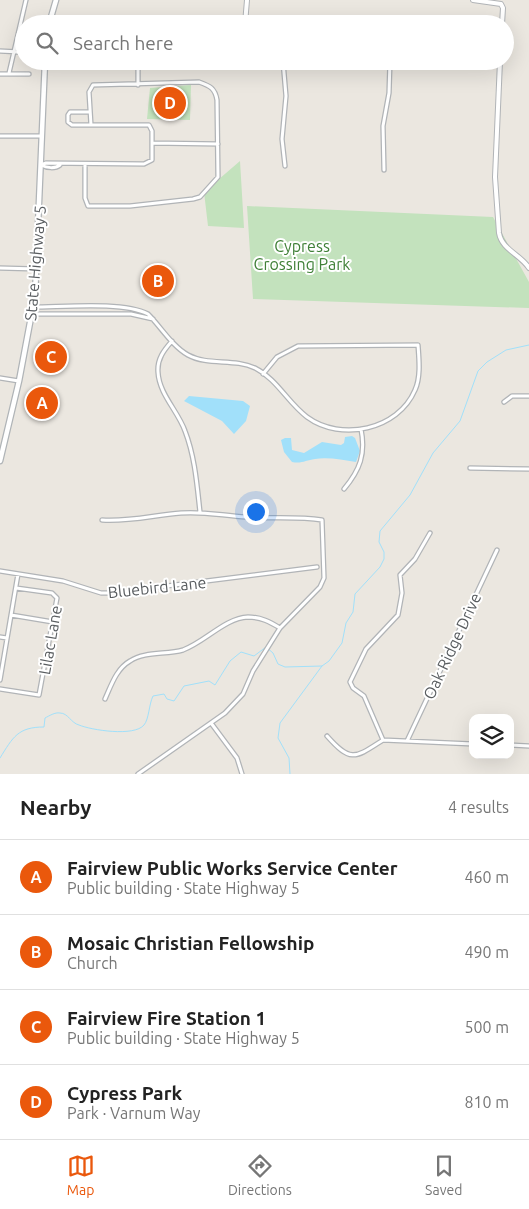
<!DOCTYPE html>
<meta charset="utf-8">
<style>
:root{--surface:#fff;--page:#f2f2f2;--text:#222;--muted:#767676;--line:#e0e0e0;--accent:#ea580c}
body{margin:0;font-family:Ubuntu,sans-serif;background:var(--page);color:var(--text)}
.controls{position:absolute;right:15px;bottom:15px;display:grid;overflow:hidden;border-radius:10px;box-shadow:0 5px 20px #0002}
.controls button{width:45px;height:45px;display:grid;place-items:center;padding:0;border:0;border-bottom:1px solid var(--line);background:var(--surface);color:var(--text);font:25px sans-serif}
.you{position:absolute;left:255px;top:511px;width:18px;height:18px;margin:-12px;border:4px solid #fff;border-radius:50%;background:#1a73e8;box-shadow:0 0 0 8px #1a73e833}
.badge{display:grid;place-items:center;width:32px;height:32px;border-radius:50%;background:var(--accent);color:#fff;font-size:16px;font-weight:700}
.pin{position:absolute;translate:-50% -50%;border:2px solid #fff;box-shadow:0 1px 5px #0006}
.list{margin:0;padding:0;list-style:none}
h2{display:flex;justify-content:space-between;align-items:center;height:65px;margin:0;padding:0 20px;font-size:21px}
h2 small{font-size:16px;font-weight:400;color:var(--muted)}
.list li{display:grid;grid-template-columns:32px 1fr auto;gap:15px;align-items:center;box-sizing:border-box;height:75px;padding:0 20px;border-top:1px solid var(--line)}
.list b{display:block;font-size:19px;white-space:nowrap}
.list p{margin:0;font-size:16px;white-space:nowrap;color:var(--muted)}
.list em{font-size:16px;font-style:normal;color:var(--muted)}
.icon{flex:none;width:28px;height:28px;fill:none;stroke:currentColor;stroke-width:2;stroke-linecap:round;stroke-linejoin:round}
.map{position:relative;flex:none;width:529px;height:774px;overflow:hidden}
.search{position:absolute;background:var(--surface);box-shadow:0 5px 20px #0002;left:15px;right:15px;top:15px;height:55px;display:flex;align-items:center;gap:12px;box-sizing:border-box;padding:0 18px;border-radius:28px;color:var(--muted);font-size:19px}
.sheet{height:365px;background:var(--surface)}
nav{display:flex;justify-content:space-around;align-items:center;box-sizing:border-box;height:70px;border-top:1px solid var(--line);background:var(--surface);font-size:14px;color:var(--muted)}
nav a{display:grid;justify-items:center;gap:2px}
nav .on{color:var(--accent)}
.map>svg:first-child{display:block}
.green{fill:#c3e2bd}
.water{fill:#a1e0fa}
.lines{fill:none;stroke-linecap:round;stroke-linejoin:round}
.stream{stroke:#a1e0fa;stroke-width:1}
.minor-casing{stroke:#b1b4b7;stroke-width:5.5}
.tertiary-casing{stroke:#b1b4b7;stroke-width:6}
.secondary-casing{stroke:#b0b4b7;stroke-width:7}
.minor{stroke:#fff;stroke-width:3}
.tertiary{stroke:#fff;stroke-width:4}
.secondary{stroke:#fff;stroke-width:4.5}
.labels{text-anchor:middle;stroke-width:4;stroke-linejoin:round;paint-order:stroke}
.park-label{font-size:16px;fill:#408038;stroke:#fff}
.street-label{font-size:16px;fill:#595d60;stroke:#fff}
</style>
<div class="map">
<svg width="529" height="774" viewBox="0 0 529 774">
<rect width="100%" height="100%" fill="#ebe7e0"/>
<path class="green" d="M191,85L190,120L147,119L150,88Z
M240,161L244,228L208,226L204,192Z
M247,206L493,217L529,282V308L253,299Z"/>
<path class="water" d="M189,396L243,401L250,406L246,421L234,434L222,421L184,401Z
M352,436L355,438L360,451L356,462C343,460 328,457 315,459C306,460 302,464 292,462L284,452L281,440L285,438H291L292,450L304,453L322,442L341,445L344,443L345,437Z"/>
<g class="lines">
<path class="stream" d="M0,758C13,737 18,727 44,727L45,718C49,716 55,712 60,713C68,713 71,723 79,725C91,730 134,737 144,725C149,719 149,704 153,696L164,694L167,699L174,701L184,686L209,681L215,685L230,661L241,652L254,656L266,647L273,653L278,664L285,667L322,666L329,661L342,643L346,623L353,612L355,594L380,567L384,559V552L379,542L380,531L410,495L433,453L460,421L478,371L487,362L506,350L529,345
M290,774L289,758L278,738L280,723L322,666"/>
<defs>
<path id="minor" d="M0,51L20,52L24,55
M20,52L24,50
M283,61L286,96L282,139L285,166
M9,73L26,0
M0,74H29
M138,85V61
M0,136H42
M152,143L218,144
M41,165L46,163L144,164L152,160V131L149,125H72L68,122V115L70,112H90
M41,165C47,168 55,169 60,165
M85,165V198L88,206H130L193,199L200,197L218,177L217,100C215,88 210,86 199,82L93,85L89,92L91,125
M384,170L383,126L389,93L390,61
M0,268L37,269
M33,307C63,307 123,301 148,314C161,327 172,346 188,355C208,366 234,358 255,368C277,379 288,403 307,417C341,442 398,430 415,390C421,377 419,359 418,345L298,346L277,357L263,374
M32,314H131L153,319
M172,341C164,350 157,359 158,372C159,394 178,411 185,431C195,457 197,485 200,512
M0,378L19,381
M504,402L512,396H529
M470,468L529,469
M344,489C360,470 366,454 361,429
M102,520C129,522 154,515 181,513C204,511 224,516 246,517C272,519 297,516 322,520L324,578L320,587L280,628L253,671L243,694L225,713L138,774
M430,533L415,559L400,575L402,593L398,615L366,649L350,682L353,688L364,696L383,740L473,744
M0,571L63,581L101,593H111L317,567
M11,615L53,622
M0,637L7,638
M0,680L18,574
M0,689L39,695L57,598L52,593L16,588
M105,699C111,686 116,669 130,661C145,651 166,655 183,650C205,642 225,618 248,617C261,617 270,622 280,628
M211,723L237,758L242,774
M327,736C351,763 355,758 383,740
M407,741L497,550
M510,745L529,746"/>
<path id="tertiary" d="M473,0L501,4L503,8L502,24
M245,24L247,0
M500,61L495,177L499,233C502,250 520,254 529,268"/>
<path id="secondary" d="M49,24L56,0
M0,461L19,381L35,296L45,61"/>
</defs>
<use href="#minor" class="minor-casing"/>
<use href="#tertiary" class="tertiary-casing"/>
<use href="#secondary" class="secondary-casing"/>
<use href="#minor" class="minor"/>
<use href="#tertiary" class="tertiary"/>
<use href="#secondary" class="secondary"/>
</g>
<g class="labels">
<g class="park-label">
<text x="302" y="252">Cypress<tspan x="302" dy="18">Crossing Park</tspan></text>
</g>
<g class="street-label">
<text transform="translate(35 263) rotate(-85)" y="6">State Highway 5</text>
<text transform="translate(157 587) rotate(-6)" y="6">Bluebird Lane</text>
<text transform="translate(50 640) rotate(-80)" y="6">Lilac Lane</text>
<text transform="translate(452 646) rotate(-65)" y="6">Oak Ridge Drive</text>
</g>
</g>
</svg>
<div class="controls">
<button><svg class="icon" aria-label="layers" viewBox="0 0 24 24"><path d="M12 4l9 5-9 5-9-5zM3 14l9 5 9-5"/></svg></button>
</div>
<div class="you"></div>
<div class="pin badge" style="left:42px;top:403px">A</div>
<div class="pin badge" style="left:158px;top:281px">B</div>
<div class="pin badge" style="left:51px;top:357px">C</div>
<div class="pin badge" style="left:170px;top:103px">D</div>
<div class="search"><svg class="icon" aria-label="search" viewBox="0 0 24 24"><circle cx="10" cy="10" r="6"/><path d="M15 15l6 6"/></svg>Search here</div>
</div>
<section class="sheet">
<h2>Nearby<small>4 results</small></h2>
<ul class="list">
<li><span class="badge">A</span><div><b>Fairview Public Works Service Center</b><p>Public building · State Highway 5</p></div><em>460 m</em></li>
<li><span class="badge">B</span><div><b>Mosaic Christian Fellowship</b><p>Church</p></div><em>490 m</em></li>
<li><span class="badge">C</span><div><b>Fairview Fire Station 1</b><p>Public building · State Highway 5</p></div><em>500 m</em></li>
<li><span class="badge">D</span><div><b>Cypress Park</b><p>Park · Varnum Way</p></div><em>810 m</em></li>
</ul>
</section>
<nav>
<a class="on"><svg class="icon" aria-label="map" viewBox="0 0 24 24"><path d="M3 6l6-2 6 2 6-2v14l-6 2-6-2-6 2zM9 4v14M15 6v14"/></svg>Map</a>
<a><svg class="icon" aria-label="directions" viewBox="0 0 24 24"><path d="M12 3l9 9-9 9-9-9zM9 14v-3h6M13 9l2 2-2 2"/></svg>Directions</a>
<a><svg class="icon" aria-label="saved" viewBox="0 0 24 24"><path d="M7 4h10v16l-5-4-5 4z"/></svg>Saved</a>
</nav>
